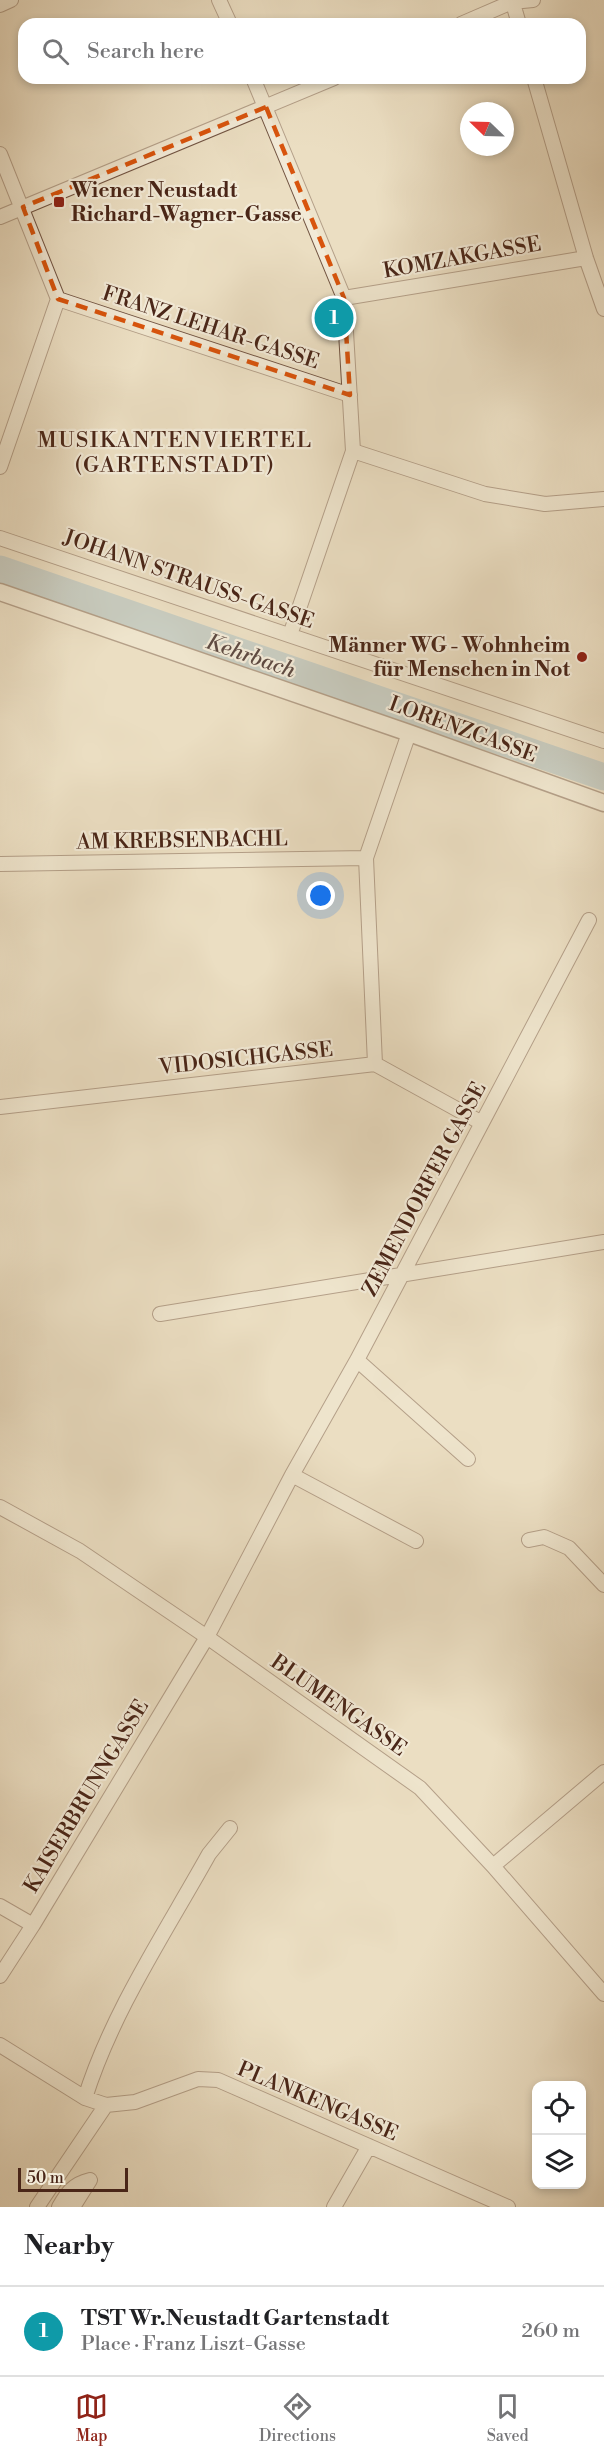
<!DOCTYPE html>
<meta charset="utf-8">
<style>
:root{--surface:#fff;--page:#f2f2f2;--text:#202124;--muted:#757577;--line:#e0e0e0;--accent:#8f2418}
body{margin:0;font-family:"Libre Bodoni",serif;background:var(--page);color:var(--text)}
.controls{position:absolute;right:18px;bottom:18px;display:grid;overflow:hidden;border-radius:12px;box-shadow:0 3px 9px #0003}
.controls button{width:54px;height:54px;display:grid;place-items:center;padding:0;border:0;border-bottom:2px solid var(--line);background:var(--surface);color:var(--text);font:30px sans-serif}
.compass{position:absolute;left:460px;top:102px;width:54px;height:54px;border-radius:50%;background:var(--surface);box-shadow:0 3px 9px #0003;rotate:293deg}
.scale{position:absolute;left:18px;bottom:15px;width:110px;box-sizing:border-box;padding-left:6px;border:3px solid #4a2618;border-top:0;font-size:16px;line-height:21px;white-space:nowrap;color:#4a2618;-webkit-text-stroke:4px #f2ead7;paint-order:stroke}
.you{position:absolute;left:321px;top:896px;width:21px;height:21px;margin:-15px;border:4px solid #fff;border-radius:50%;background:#1a73e8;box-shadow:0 0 0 9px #1a73e833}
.badge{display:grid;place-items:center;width:39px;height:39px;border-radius:50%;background:var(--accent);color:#fff;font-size:20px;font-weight:700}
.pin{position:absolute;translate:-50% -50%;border:3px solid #fff;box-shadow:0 2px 6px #0006}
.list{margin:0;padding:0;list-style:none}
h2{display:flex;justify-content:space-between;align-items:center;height:78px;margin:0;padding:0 24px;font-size:26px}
h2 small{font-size:20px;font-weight:400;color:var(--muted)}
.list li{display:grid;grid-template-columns:39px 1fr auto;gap:18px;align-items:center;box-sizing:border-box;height:90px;padding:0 24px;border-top:2px solid var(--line)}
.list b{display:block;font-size:22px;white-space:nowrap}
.list p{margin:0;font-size:20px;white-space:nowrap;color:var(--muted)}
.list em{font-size:20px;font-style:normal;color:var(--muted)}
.icon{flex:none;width:33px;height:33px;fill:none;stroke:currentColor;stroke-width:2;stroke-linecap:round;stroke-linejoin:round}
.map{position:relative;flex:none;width:604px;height:2207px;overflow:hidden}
.search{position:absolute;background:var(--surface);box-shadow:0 3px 9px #0003;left:18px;right:18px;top:18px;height:66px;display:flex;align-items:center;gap:15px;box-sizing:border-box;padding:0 21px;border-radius:18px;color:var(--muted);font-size:22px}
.sheet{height:168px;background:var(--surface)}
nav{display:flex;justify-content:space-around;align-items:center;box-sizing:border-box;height:84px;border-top:2px solid var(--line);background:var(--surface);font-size:16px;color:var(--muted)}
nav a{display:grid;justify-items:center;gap:3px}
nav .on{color:var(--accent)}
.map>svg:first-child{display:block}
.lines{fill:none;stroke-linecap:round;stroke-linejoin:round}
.river{stroke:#9fb9bf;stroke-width:27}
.minor-casing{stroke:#725442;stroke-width:16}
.tertiary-casing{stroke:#725442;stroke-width:19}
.minor{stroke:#f2ead7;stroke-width:14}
.tertiary{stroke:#f2ead7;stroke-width:16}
.marked{fill:none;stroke:#d8540d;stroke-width:4.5;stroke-dasharray:12 8;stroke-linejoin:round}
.poi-dot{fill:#8f2418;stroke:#f2ead7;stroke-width:2}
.labels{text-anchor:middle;stroke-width:4.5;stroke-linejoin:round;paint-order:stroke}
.poi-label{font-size:21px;font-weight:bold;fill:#4a2618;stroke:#f2ead7;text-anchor:start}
.street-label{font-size:21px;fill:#4a2618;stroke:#f2ead7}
.neighbourhood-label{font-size:22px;letter-spacing:1.5px;fill:#4a2618;stroke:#f2ead7}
.water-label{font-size:22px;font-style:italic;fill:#5f4b42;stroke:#f2ead7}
</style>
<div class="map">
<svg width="604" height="2207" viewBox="0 0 604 2207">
<rect width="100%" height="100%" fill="#ebdec2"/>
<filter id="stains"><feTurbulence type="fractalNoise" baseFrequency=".00333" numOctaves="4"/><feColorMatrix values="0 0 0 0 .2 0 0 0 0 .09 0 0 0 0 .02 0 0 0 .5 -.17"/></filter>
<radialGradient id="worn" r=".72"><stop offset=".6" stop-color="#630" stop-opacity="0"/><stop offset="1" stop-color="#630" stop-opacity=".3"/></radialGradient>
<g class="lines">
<path class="river" d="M0,569L604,777"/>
<defs>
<path id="minor" d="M219,0L230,24
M512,0L519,24
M0,5L11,0
M461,24L512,2L533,0
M253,78L344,298L353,451L290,635
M534,78L586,258L604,309
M0,154L58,299L0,467
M0,217L334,78
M344,298L586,258
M58,299L350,395
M353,451L485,494L545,504L604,499
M0,538L604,741
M0,864L366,858
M375,1064L366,858L409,733
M0,1107L375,1064L482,1123
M160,1314L604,1242
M357,1360L468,1459
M292,1475L416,1541
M0,1507L80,1551L207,1637L420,1788L493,1866L604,1994
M529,1540L544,1537L569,1548L604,1585
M493,1866L604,1772
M0,1906L33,1925
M0,1976L33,1925L207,1637L292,1475L357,1360L589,920
M0,2045L85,2098L106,2105L135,2102L198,2079L218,2080L508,2207
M85,2098C112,2012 165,1933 209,1854L230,1828
M37,2207L106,2105
M59,2207C67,2193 73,2184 90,2180L73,2207
M334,2207L369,2146"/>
<path id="tertiary" d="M0,592L409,733L604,803"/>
</defs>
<use href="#minor" class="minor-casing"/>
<use href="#tertiary" class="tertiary-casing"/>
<use href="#minor" class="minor"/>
<use href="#tertiary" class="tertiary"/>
</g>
<path d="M0 0H604V2207H0ZM266,107L344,298L350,395L58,299L23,207Z" fill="#ebdec2" fill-opacity=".55" fill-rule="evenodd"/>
<path class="marked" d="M266,107L344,298L350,395L58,299L23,207Z"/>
<g class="poi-dot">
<rect x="53" y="196" width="12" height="12" rx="3"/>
<circle cx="582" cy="657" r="6"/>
</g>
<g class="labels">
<g class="poi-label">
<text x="71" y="197">Wiener Neustadt<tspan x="71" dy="24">Richard-Wagner-Gasse</tspan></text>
<text x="570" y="652" text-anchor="end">Männer WG - Wohnheim<tspan x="570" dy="24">für Menschen in Not</tspan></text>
</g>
<g class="street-label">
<text transform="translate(462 257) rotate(-10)" y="7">KOMZAKGASSE</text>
<text transform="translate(211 327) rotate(18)" y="7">FRANZ LEHAR-GASSE</text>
<text transform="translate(189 579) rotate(19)" y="7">JOHANN STRAUSS-GASSE</text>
<text transform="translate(463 729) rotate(20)" y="7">LORENZGASSE</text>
<text transform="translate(182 840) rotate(-1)" y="7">AM KREBSENBACHL</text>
<text transform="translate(246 1058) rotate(-6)" y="7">VIDOSICHGASSE</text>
<text transform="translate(424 1189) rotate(-62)" y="7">ZEMENDORFER GASSE</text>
<text transform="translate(339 1705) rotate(35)" y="7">BLUMENGASSE</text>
<text transform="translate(86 1796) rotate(-59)" y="7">KAISERBRUNNGASSE</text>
<text transform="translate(318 2101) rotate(23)" y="7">PLANKENGASSE</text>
</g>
<g class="neighbourhood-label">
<text x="175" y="447">MUSIKANTENVIERTEL<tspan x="175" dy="25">(GARTENSTADT)</tspan></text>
</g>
<g class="water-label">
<text transform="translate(251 655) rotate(19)" y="8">Kehrbach</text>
</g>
</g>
<rect width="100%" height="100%" filter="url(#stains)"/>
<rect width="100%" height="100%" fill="url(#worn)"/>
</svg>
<div class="controls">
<button><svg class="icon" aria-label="locate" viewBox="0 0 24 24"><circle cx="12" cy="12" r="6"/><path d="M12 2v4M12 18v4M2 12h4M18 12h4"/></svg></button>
<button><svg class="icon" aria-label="layers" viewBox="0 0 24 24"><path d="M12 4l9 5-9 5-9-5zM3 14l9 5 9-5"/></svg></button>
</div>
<svg class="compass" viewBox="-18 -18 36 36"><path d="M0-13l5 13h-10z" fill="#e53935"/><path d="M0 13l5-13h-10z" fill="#757577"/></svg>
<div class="scale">50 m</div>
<div class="you"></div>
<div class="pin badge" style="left:334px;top:318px;background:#0f9aa8">1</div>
<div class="search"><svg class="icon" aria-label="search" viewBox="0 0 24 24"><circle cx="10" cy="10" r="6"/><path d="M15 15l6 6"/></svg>Search here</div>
</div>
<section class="sheet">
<h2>Nearby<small></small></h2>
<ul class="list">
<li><span class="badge" style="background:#0f9aa8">1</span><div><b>TST Wr.Neustadt Gartenstadt</b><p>Place · Franz Liszt-Gasse</p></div><em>260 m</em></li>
</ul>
</section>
<nav>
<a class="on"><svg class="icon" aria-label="map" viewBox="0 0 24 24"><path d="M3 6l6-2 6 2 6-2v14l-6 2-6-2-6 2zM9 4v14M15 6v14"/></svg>Map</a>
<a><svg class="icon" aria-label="directions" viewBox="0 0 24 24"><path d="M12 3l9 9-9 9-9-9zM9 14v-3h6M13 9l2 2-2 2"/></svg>Directions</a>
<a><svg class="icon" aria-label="saved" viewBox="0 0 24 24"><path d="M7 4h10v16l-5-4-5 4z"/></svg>Saved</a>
</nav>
